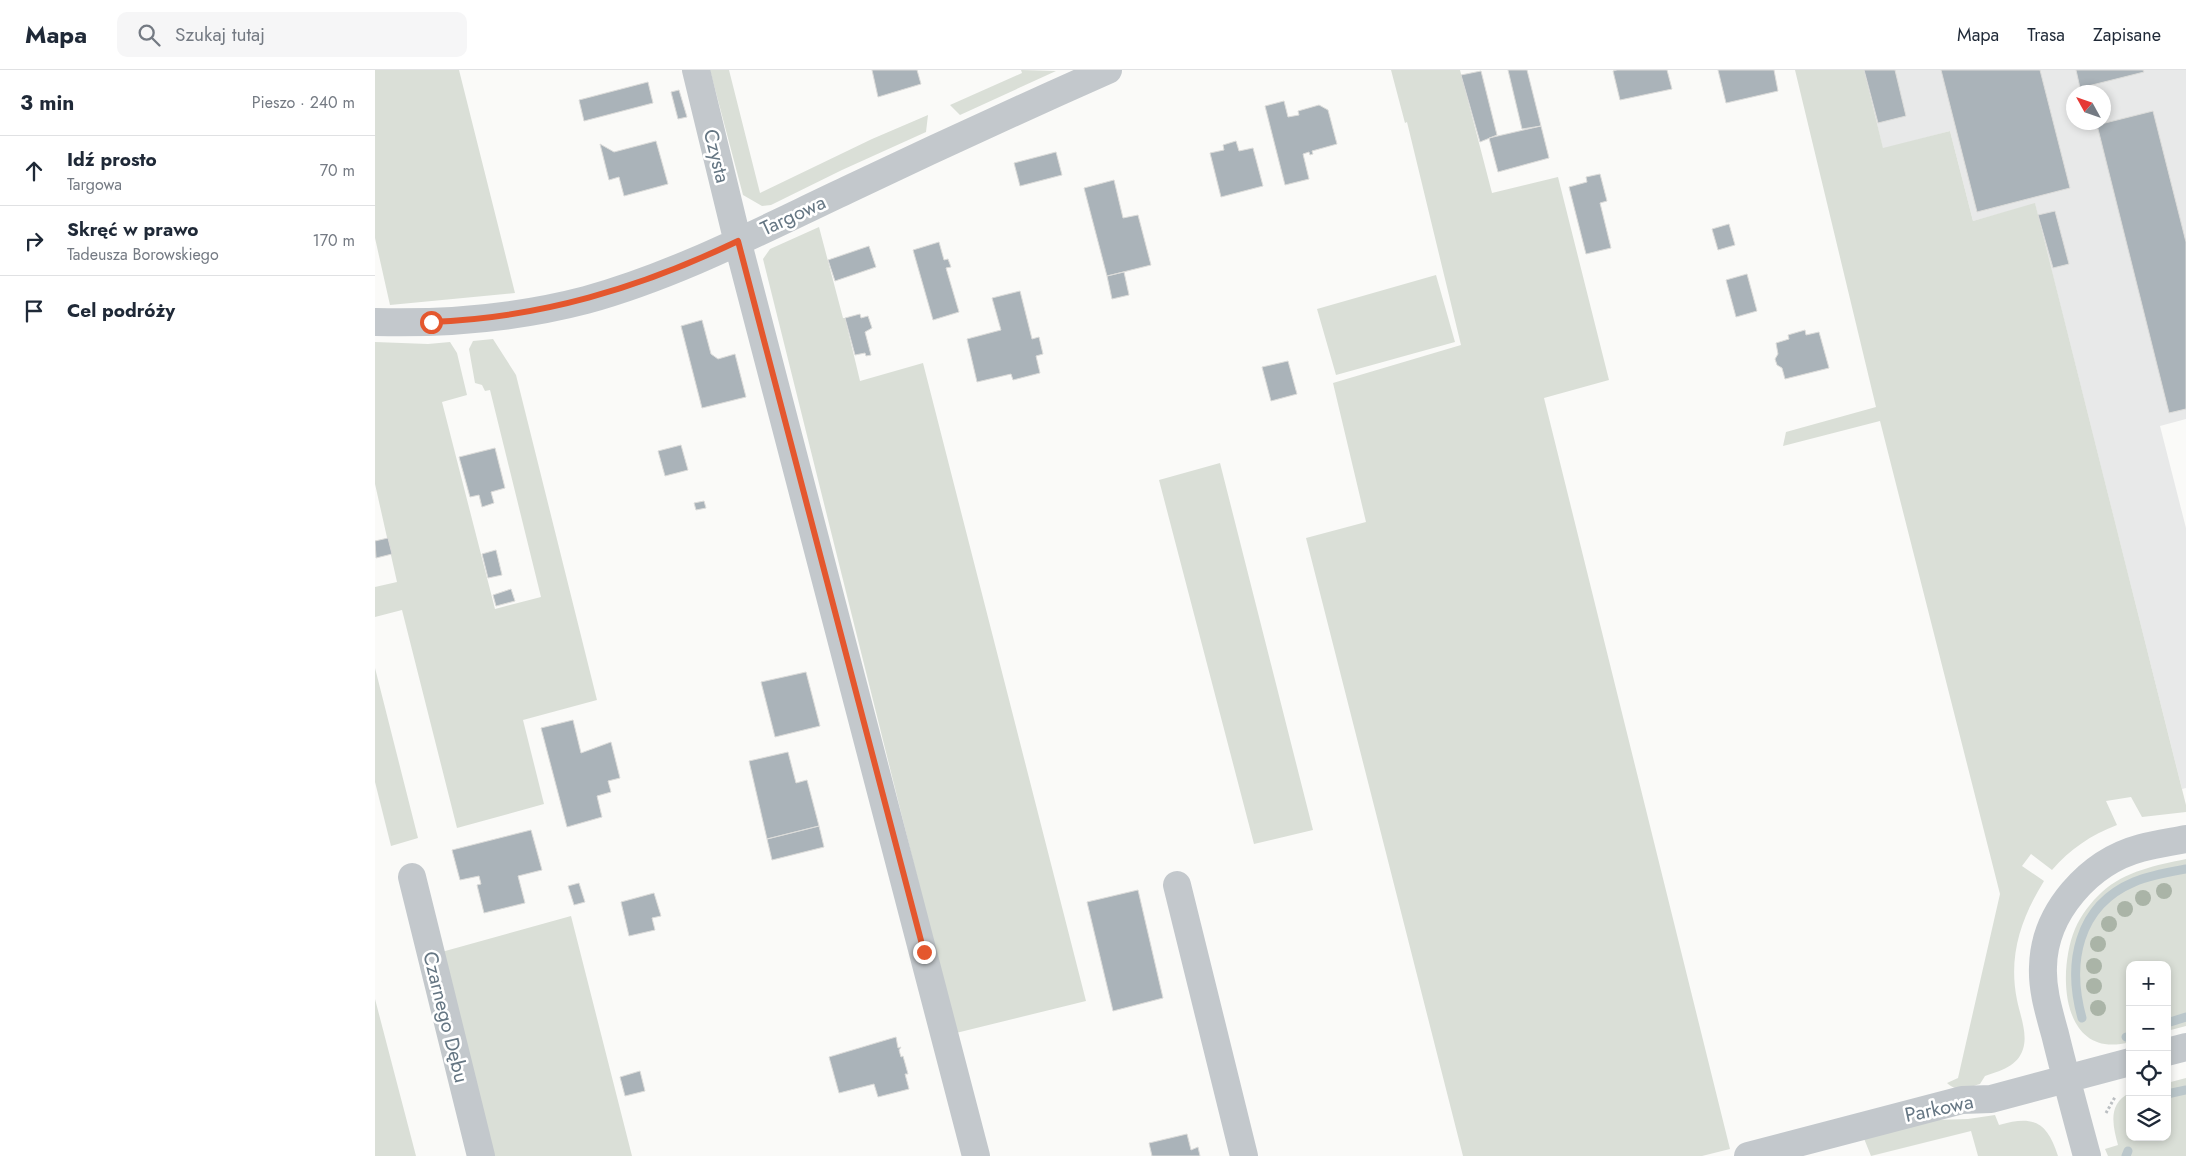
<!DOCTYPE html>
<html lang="pl">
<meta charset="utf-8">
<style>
:root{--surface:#fff;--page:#f6f6f7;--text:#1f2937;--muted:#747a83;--line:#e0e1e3}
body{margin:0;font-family:Jost,sans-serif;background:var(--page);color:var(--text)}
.controls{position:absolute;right:15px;bottom:15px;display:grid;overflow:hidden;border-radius:10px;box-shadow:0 2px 8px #0003}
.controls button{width:45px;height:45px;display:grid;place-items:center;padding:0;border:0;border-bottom:1px solid var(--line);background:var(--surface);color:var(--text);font:25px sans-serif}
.compass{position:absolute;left:1691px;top:15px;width:45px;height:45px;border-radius:50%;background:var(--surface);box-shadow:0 2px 8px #0003;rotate:310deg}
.stop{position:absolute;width:15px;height:15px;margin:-11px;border:4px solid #e4572e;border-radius:50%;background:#fff}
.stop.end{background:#e4572e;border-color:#fff;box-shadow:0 1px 5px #0008}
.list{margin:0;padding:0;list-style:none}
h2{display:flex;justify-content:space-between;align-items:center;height:65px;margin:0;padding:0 20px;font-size:21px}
h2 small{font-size:16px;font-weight:400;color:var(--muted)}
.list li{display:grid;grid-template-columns:32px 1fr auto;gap:15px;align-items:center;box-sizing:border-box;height:70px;padding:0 20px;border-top:1px solid var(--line)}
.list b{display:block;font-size:19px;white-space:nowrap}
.list p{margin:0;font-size:16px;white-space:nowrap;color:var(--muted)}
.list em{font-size:16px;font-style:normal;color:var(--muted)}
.icon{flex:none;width:28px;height:28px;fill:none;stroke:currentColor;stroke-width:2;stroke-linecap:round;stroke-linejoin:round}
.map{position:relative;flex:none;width:1811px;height:1086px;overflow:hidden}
header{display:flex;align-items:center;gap:30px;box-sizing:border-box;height:70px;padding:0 25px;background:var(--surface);border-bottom:1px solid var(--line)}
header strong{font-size:24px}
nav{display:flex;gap:28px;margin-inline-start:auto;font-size:18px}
.search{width:350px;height:45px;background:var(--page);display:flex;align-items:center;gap:12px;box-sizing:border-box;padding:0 18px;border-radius:10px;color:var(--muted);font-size:19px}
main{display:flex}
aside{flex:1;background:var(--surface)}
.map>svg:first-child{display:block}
.built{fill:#e8e9e9;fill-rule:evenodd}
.green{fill:#dadfd7}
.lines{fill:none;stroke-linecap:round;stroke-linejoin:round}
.stream{stroke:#bbc7cb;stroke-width:9}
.building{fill:#aab3b9;stroke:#dcdcda}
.path{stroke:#bbbfc2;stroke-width:3;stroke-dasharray:2.5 2.5;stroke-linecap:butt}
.minor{stroke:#c3c8cc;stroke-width:28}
.tree{fill:#aab4a7}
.route{stroke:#e4572e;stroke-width:6}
.labels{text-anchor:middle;stroke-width:5;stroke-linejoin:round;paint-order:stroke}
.street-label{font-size:20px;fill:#657683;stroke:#fff}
</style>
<header>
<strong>Mapa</strong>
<div class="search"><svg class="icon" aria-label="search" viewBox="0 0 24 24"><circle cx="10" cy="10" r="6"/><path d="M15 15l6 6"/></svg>Szukaj tutaj</div>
<nav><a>Mapa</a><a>Trasa</a><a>Zapisane</a></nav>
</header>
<main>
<aside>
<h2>3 min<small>Pieszo · 240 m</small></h2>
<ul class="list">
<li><svg class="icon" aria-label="ahead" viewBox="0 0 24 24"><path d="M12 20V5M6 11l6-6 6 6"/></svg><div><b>Idź prosto</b><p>Targowa</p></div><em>70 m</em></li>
<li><svg class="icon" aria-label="right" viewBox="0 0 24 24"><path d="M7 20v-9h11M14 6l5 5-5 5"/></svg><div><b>Skręć w prawo</b><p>Tadeusza Borowskiego</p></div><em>170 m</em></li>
<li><svg class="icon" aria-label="arrive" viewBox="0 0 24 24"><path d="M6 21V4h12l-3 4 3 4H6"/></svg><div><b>Cel podróży</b></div></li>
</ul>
</aside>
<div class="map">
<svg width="1811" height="1086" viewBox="0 0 1811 1086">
<rect width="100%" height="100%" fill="#fafaf8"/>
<path class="built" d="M1489,0H1811V349L1785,356L1811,458V718L1807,719L1660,134L1598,151L1575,61L1508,79ZM1698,22H1728V52H1698Z"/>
<path class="green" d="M0,0H84L140,223L15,235L0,168Z
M335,0H354L385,123L497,69L553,45L551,62L467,100L396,135L387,136L368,125Z
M646,0L681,1L585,45L575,35L647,3Z
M1016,0H1085L1117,123L1183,107L1234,310L1169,328L1355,1079L1327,1086H1088L931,468L991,452L958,313L1086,275L1032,52L1030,53Z
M1420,0H1489L1508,78L1575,61L1598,151L1660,133L1811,735V742L1767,747L1756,727L1731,731L1742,755C1716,765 1695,779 1677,800L1656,784L1647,796L1669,811C1646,848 1633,886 1642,930C1645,945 1653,964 1648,979C1643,996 1625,1001 1610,1006L1605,1014C1592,1018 1583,1023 1572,1013L1583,1008L1625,824L1505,351L1408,376L1411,362L1501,337Z
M444,157L468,248H470L485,311L548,293L711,931L581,963L388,189L395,179Z
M1061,205L1080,272L961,305L942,239Z
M118,269L141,305L222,630L148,650L169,734L82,758L27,540L0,547V517L22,512L0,414V272L53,274L75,272L82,283L92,325L67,332L120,539L166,527L115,320L110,321L107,315L100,313L94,279L98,271Z
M845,393L938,760L879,774L784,410Z
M0,598L43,768L16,776L0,712Z
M1811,789V956L1792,961V895H1755V972C1686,991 1682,902 1700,859C1706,845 1716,832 1727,822C1750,801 1782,795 1811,789Z
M196,846L257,1086H114L63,883Z
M0,929L41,1086H0Z
M1811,1008V1086H1733L1730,1079L1743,1075C1738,1057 1732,1033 1755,1023V1067H1792V1013Z
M1620,1045L1624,1055C1659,1045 1672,1052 1683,1086H1603L1596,1061L1496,1086L1488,1066L1560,1050L1593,1049Z"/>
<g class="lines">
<path class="stream" d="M1707,948C1692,894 1702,836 1759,812C1775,805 1794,802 1811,799
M1792,953L1811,947
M1751,967L1755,966
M1792,1024L1811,1020
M1751,1086L1753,1081"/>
</g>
<path class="building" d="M497,0H542L546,14L503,27Z
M1133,0H1152L1166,56L1147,59Z
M1242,0H1292L1297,19L1245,30L1238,1Z
M1343,0H1399L1403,21L1351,33Z
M1489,0H1520L1531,46L1503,53Z
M1566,0H1665L1695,118L1602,142Z
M1701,0H1768L1769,2L1705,18Z
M1106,1L1122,65L1105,72L1086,5Z
M273,12L278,33L209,51L204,30Z
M304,20L312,47L303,49L296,22Z
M909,31L913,47L924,45L923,41L944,35L953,40L962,74L937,81L938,84L935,85L934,82L928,84L934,109L910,115L890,36Z
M1778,41L1811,172V339L1794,343L1722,55Z
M1166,56L1174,88L1123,102L1114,68Z
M281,71L293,114L249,126L244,107L234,110L225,74L239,82Z
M861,71L864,81L878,78L888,116L846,127L835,83L849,80L848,75Z
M681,82L687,105L645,116L639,93Z
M1225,104L1232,131L1225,133L1236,178L1211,184L1194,117L1212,112L1211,107Z
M739,110L748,148L763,145L776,195L732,206L709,118Z
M1680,141L1694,194L1678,198L1663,145Z
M1354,154L1360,175L1343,180L1337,159Z
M564,172L569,190L573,189L576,197L571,198L584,242L558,250L538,180Z
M494,176L501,197L460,211L453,190Z
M749,202L754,225L737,229L732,206Z
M1372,204L1382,241L1361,247L1351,210Z
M645,221L657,269L664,267L668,284L661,286L665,303L638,310L636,304L602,312L592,269L626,260L617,228Z
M485,244L486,248L493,246L497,258L490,262L496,285L491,286L490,283L480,285L470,248Z
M327,250L336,284L343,289L360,284L371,327L327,338L306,256Z
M1430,260L1431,265L1444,262L1454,298L1410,309L1407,298L1402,295L1400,289L1403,284L1401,273L1414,269L1413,265Z
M913,291L922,324L896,331L887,297Z
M306,375L313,400L290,406L283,381Z
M120,378L130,418L116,422L119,433L107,437L104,425L95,427L84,387Z
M329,431L331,438L321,440L319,433Z
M13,468L17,484L1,488L0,471Z
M121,480L127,505L113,508L107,484Z
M136,519L140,531L121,536L118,525Z
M431,602L445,656L400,667L386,612Z
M198,650L206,683L236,672L245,708L233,711L236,722L222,726L227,747L192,757L166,658Z
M413,682L421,713L432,710L444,756L392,769L374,691Z
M444,756L449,777L397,790L392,769Z
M156,760L167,800L143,806L150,833L109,843L102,815L106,814L104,806L85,810L77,780Z
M204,813L210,832L199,835L193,816Z
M763,820L788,928L738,941L712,832Z
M279,823L286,846L277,848L280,860L254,866L246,832Z
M521,967L523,978L526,977L524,980L526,987L528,986L533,1004H530L534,1019L503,1027L499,1014L464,1023L454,987Z
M265,1001L270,1021L250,1026L245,1007Z
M812,1064L816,1080L823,1077L825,1086H777L774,1073Z"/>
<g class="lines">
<path class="path" d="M1731,1043L1740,1027"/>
<path class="minor" d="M321,0L366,185L601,1086
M0,252C71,254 142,248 211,230C302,205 387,160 472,120C558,79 645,39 733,0
M37,807L106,1086
M802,815L869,1086
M1792,982L1811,977
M1373,1086L1587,1030L1616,1029L1755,992
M1712,1086C1701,1045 1690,1005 1680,964C1674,942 1667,920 1668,897C1669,842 1714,792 1766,778C1781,774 1796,772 1811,769"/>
</g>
<g class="tree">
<circle cx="1789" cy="821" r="8"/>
<circle cx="1768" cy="828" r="8"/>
<circle cx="1750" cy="839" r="8"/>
<circle cx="1734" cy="854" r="8"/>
<circle cx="1723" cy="874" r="8"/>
<circle cx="1719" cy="896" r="8"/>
<circle cx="1719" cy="916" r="8"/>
<circle cx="1723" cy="938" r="8"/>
</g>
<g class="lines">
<path class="route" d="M56,252C165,248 265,218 363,171L549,882"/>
</g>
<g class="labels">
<g class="street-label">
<text transform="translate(342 86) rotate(76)" y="7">Czysta</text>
<text transform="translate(418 145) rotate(-25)" y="7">Targowa</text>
<text transform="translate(71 947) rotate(76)" y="7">Czarnego Dębu</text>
<text transform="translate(1564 1038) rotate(-12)" y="7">Parkowa</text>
</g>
</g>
</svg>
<div class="controls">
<button>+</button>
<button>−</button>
<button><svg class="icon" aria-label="locate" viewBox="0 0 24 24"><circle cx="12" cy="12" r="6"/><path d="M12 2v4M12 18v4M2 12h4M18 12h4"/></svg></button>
<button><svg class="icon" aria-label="layers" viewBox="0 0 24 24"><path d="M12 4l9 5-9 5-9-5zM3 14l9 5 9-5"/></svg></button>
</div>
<svg class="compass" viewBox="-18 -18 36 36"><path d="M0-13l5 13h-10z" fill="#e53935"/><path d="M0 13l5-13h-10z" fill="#747a83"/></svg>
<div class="stop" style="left:56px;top:252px"></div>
<div class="stop end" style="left:549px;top:882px"></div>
</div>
</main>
